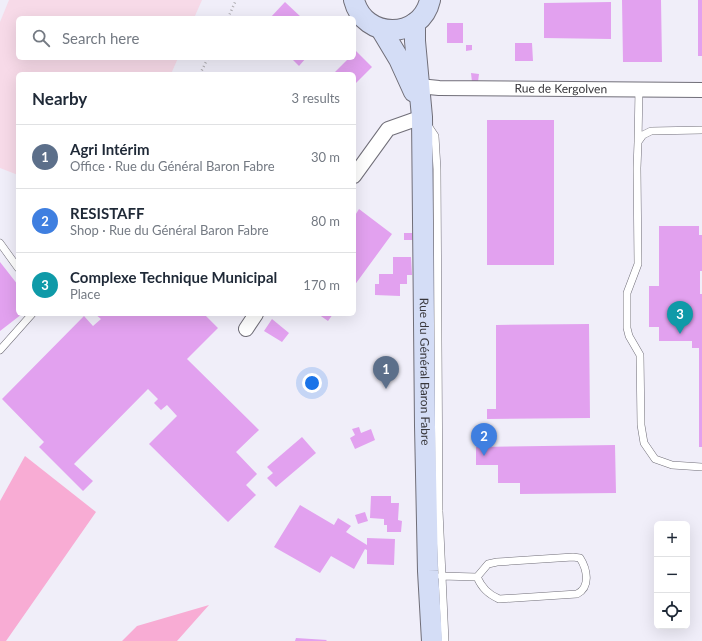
<!DOCTYPE html>
<meta charset="utf-8">
<style>
:root{--surface:#fff;--page:#f6f6f7;--text:#1f2937;--muted:#747a83;--line:#e0e1e3;--accent:#ea580c}
body{margin:0;font-family:Lato,sans-serif;background:var(--page);color:var(--text)}
.controls{position:absolute;right:12px;bottom:12px;display:grid;overflow:hidden;border-radius:6px;box-shadow:0 4px 16px #0002}
.controls button{width:36px;height:36px;display:grid;place-items:center;padding:0;border:0;border-bottom:1px solid var(--line);background:var(--surface);color:var(--text);font:20px sans-serif}
.you{position:absolute;left:312px;top:383px;width:14px;height:14px;margin:-10px;border:3px solid #fff;border-radius:50%;background:#1a73e8;box-shadow:0 0 0 6px #1a73e833}
.badge{display:grid;place-items:center;width:26px;height:26px;border-radius:50%;background:var(--accent);color:#fff;font-size:13px;font-weight:700}
.pin{position:absolute;translate:-50% -33px;filter:drop-shadow(0 1px 2px #0008)}
.pin::after{content:'';position:absolute;top:21px;width:14px;height:12px;background:inherit;clip-path:polygon(0 0,100% 0,50% 100%)}
.list{margin:0;padding:0;list-style:none}
h2{display:flex;justify-content:space-between;align-items:center;height:52px;margin:0;padding:0 16px;font-size:17px}
h2 small{font-size:13px;font-weight:400;color:var(--muted)}
.list li{display:grid;grid-template-columns:26px 1fr auto;gap:12px;align-items:center;box-sizing:border-box;height:64px;padding:0 16px;border-top:1px solid var(--line)}
.list b{display:block;font-size:15px;white-space:nowrap}
.list p{margin:0;font-size:13px;white-space:nowrap;color:var(--muted)}
.list em{font-size:13px;font-style:normal;color:var(--muted)}
.icon{flex:none;width:22px;height:22px;fill:none;stroke:currentColor;stroke-width:2;stroke-linecap:round;stroke-linejoin:round}
.map{position:relative;flex:none;width:702px;height:641px;overflow:hidden}
.search{position:absolute;background:var(--surface);box-shadow:0 4px 16px #0002;left:16px;top:16px;width:340px;height:44px;display:flex;align-items:center;gap:10px;box-sizing:border-box;padding:0 14px;border-radius:6px;color:var(--muted);font-size:15px}
.panel{position:absolute;background:var(--surface);box-shadow:0 4px 16px #0002;left:16px;top:72px;width:340px;height:244px;border-radius:6px}
.map>svg:first-child{display:block}
.built{fill:#f0eef9;fill-rule:evenodd}
.green{fill:#f7dae8}
.forest{fill:#f8acd4}
.building{fill:#e2a1ef}
.lines{fill:none;stroke-linecap:round;stroke-linejoin:round}
.lane-casing{stroke:#706e78;stroke-width:8}
.street-casing{stroke:#706e78;stroke-width:16}
.secondary-casing{stroke:#706e78;stroke-width:22}
.path{stroke:#acabaf;stroke-width:2.5;stroke-dasharray:1 3;stroke-linecap:butt}
.lane{stroke:#fff;stroke-width:7}
.street{stroke:#fff;stroke-width:14}
.secondary{stroke:#d4ddf6;stroke-width:20}
.labels{text-anchor:middle;stroke-width:3.5;stroke-linejoin:round;paint-order:stroke}
.street-label{font-size:12px;fill:#38373b;stroke:#fff}
</style>
<div class="map">
<svg width="702" height="641" viewBox="0 0 702 641">
<rect width="100%" height="100%" fill="#fbfaff"/>
<path class="built" d="M0,0H702V641H0ZM18,18H354V58H18ZM18,74H354V314H18ZM657,524H687V626H657Z"/>
<path class="green" d="M9,0H202L194,18H18V58H178L171,74H18V175L0,168V22Z"/>
<path class="forest" d="M25,456L96,512L6,641H0V501Z
M209,605L177,641H122L137,626Z"/>
<path class="building" d="M622,0H661L662,62H623Z
M698,0H702V56H698Z
M285,2L302,18H270Z
M611,2V39L544,38V3Z
M447,23H463V43H447Z
M515,43H532L533,61H515Z
M466,45H472V50L466,51Z
M356,51L372,67L354,85V74H333L349,58H354V53Z
M291,58H306L299,66Z
M471,73L479,74L478,82H472Z
M487,120H554V265H487Z
M359,209L392,234L354,286V217Z
M659,226H699V235H702V271H700V294H702V447H699V348H692V341H659V327H649V286H659Z
M404,233H412V240H404Z
M393,257H411L412,275H407V284H400V296L375,295V284H379V274H393Z
M0,262L18,285V314H22L0,331Z
M95,314H204L218,328L187,359L259,430L236,452L257,474L246,485L256,495L228,522L149,444L177,416L167,405L161,410L154,403L158,399L148,389L74,464L93,481L83,491L39,447L44,442L2,399L84,316L93,326L101,319Z
M318,314H333L328,321Z
M272,319L289,333L282,342L264,331Z
M589,324L590,418L487,419V409H496V325Z
M359,427L361,433L371,429L375,440L355,449L350,438L355,435L352,429Z
M302,437L316,453L276,487L267,478L273,473L267,467Z
M615,445L616,493L520,494V483H498V465H476V447Z
M371,496H391V503H399L398,520L402,521L401,532H387V525H384V519L370,518Z
M300,505L334,525L338,518L351,526L346,532L367,545V538L395,539L394,565L367,564V550L365,549L354,569L331,556L320,573L274,547Z
M365,512L368,521L358,524L355,515Z
M296,638L327,640L326,641H295Z"/>
<g class="lines">
<defs>
<path id="lane" d="M427,124L435,136L437,169L439,511L445,641
M702,130L651,131L643,135L638,142L637,168L638,264L627,293V328L629,336L640,355L641,425L644,443L655,459L672,465L702,467
M638,142L639,89
M0,243L18,268
M0,350L32,314
M441,576L477,577C482,588 488,594 499,599L577,594C591,587 587,569 580,558L573,557L497,562L488,564L477,577"/>
<g id="street">
<path id="s1" d="M419,86L439,88L702,90"/>
<path d="M354,176L388,129L422,117"/>
<path d="M246,329L256,314"/>
</g>
<g id="secondary">
<path d="M354,0C364,40 421,40 430,0"/>
<path id="s2" d="M415,23V41L422,117L425,426L428,571L432,641"/>
<path d="M381,29L399,59L414,92"/>
</g>
</defs>
<use href="#lane" class="lane-casing"/>
<use href="#street" class="street-casing"/>
<use href="#secondary" class="secondary-casing"/>
<path class="path" d="M228,18L236,0
M200,74L208,58"/>
<use href="#lane" class="lane"/>
<use href="#street" class="street"/>
<use href="#secondary" class="secondary"/>
</g>
<g class="labels">
<g class="street-label">
<text dy="4" stroke="none"><textPath href="#s1" startOffset="142">Rue de Kergolven</textPath></text>
<text dy="4" stroke="none"><textPath href="#s2" startOffset="349">Rue du Général Baron Fabre</textPath></text>
</g>
</g>
</svg>
<div class="controls">
<button>+</button>
<button>−</button>
<button><svg class="icon" aria-label="locate" viewBox="0 0 24 24"><circle cx="12" cy="12" r="6"/><path d="M12 2v4M12 18v4M2 12h4M18 12h4"/></svg></button>
</div>
<div class="you"></div>
<div class="pin badge" style="left:386px;top:389px;background:#5c6f8a">1</div>
<div class="pin badge" style="left:484px;top:456px;background:#3f7fe0">2</div>
<div class="pin badge" style="left:680px;top:334px;background:#0f9aa8">3</div>
<div class="search"><svg class="icon" aria-label="search" viewBox="0 0 24 24"><circle cx="10" cy="10" r="6"/><path d="M15 15l6 6"/></svg>Search here</div>
<section class="panel">
<h2>Nearby<small>3 results</small></h2>
<ul class="list">
<li><span class="badge" style="background:#5c6f8a">1</span><div><b>Agri Intérim</b><p>Office · Rue du Général Baron Fabre</p></div><em>30 m</em></li>
<li><span class="badge" style="background:#3f7fe0">2</span><div><b>RESISTAFF</b><p>Shop · Rue du Général Baron Fabre</p></div><em>80 m</em></li>
<li><span class="badge" style="background:#0f9aa8">3</span><div><b>Complexe Technique Municipal</b><p>Place</p></div><em>170 m</em></li>
</ul>
</section>
</div>
